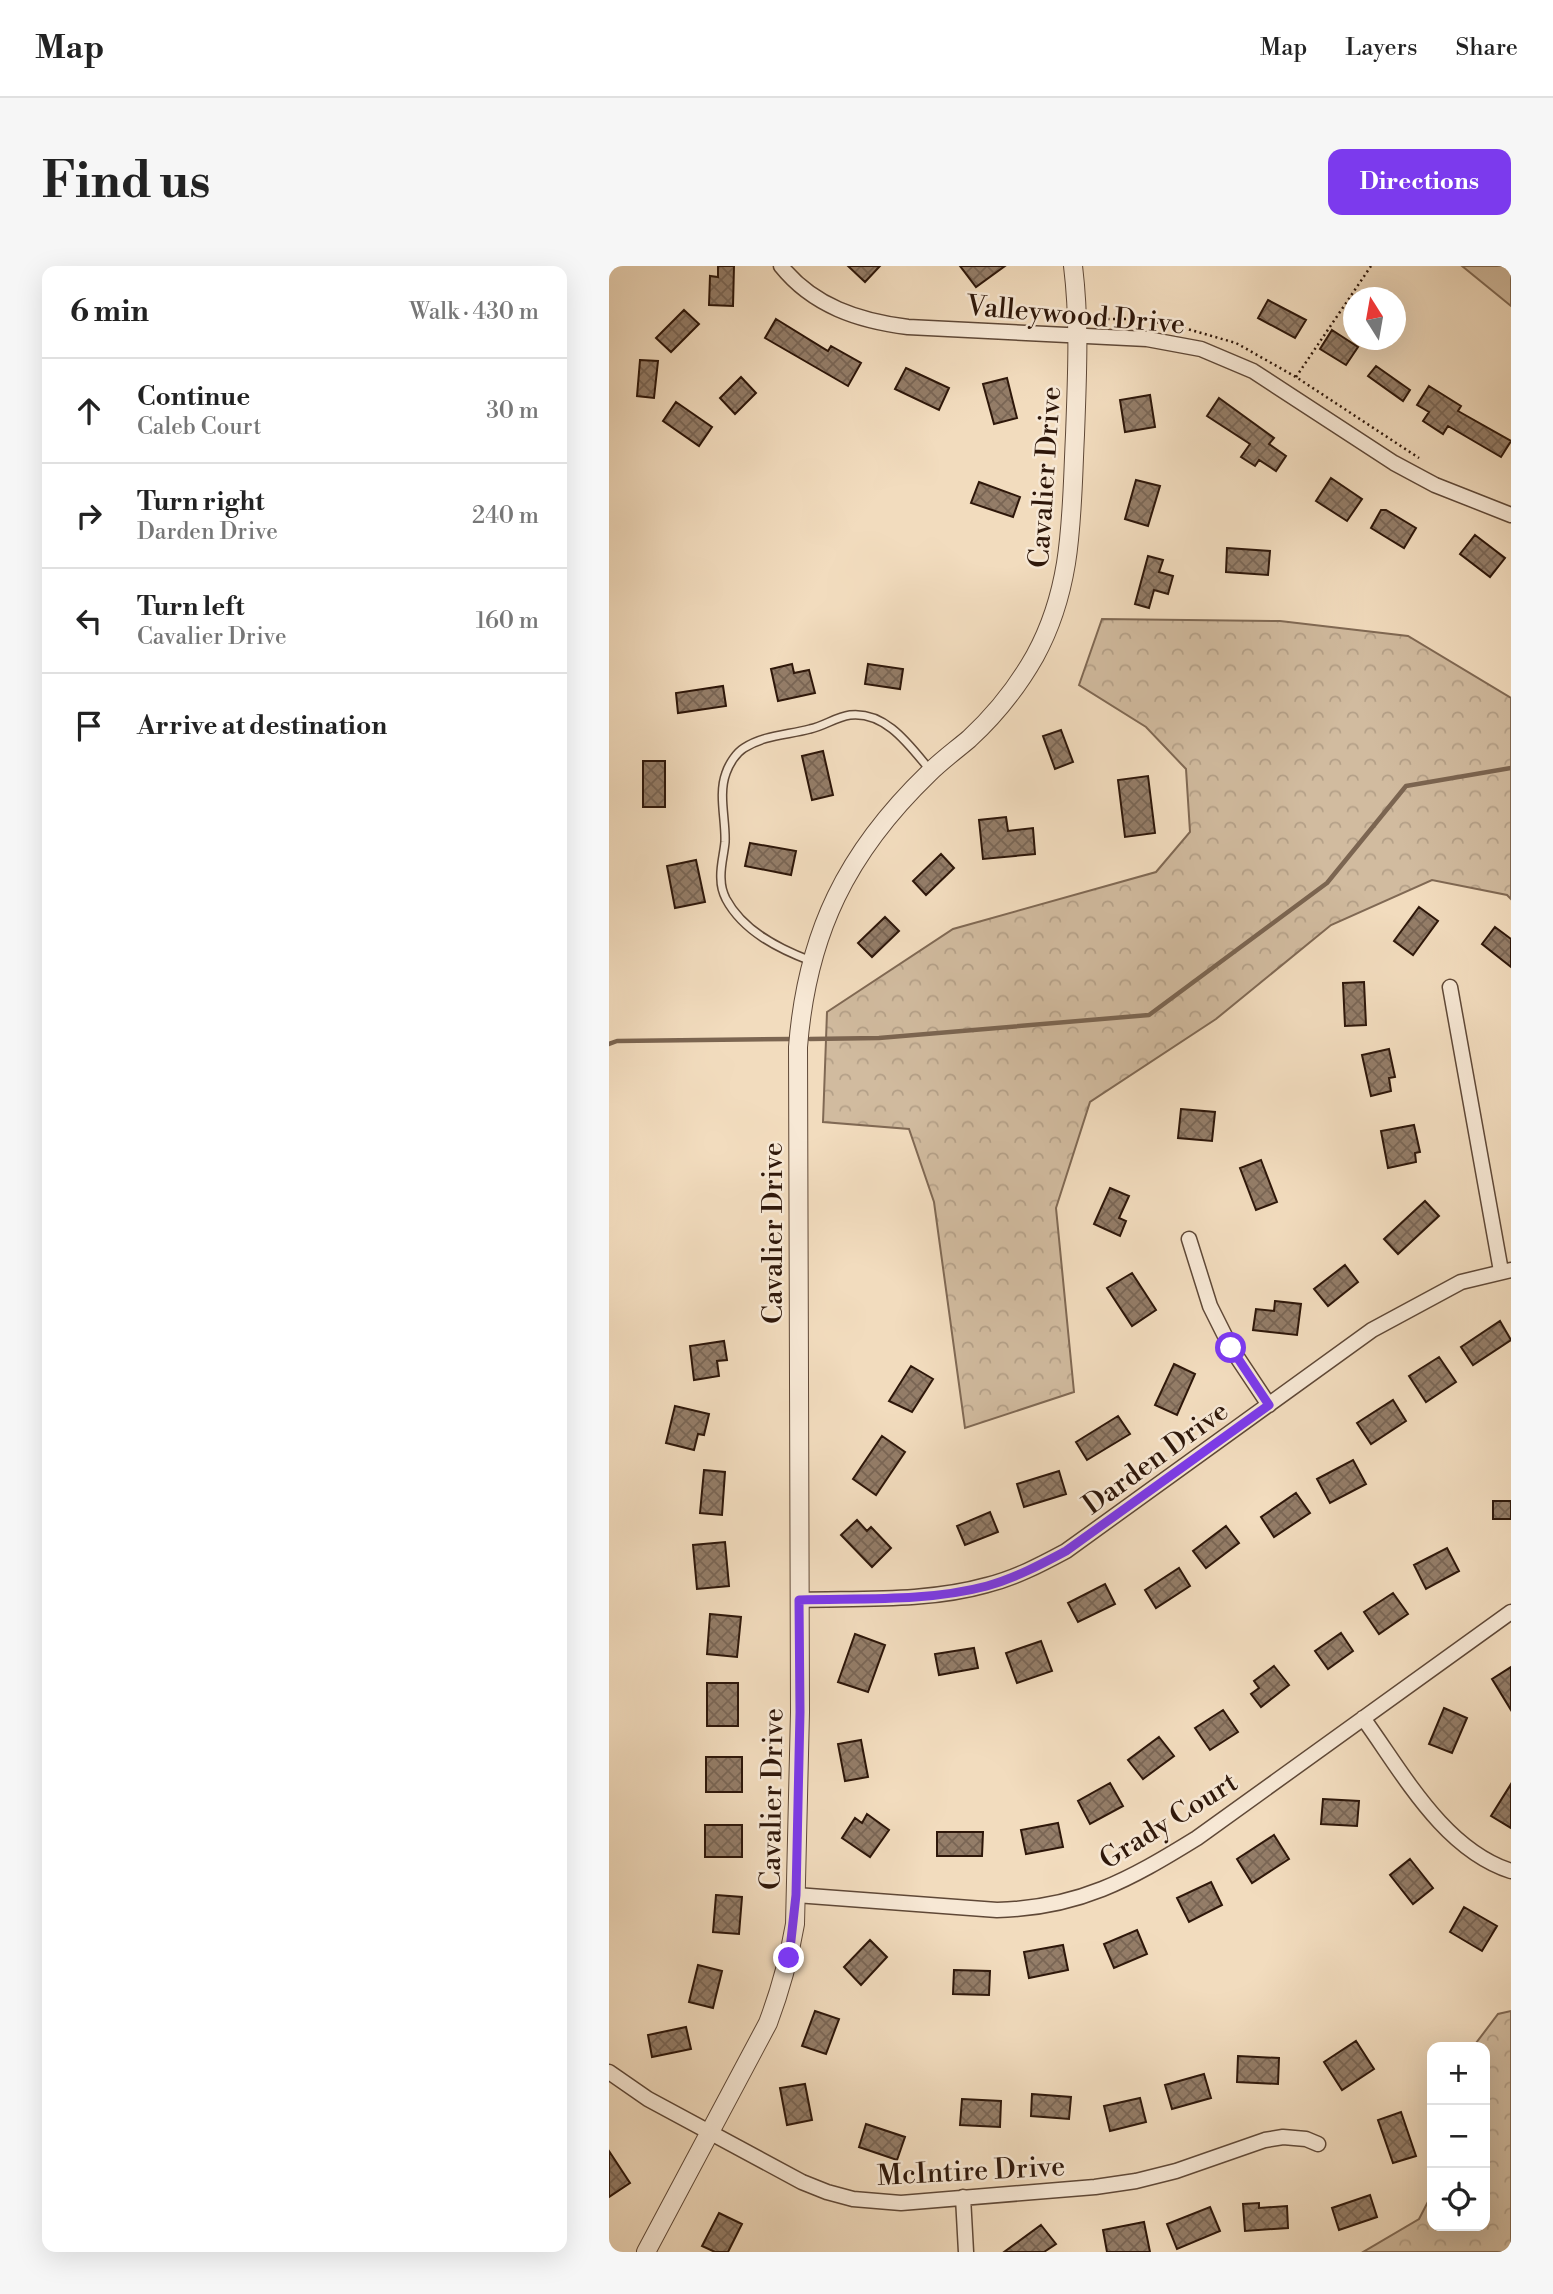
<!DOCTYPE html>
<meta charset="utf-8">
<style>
:root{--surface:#fff;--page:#f6f6f6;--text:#222;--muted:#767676;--line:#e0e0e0;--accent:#7c3aed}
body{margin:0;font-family:"Libre Bodoni",serif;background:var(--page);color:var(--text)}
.controls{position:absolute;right:21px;bottom:21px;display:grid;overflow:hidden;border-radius:14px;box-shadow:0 7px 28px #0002}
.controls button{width:63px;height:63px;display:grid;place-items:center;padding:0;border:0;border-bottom:2px solid var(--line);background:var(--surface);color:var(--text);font:35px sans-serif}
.compass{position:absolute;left:734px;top:21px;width:63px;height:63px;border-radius:50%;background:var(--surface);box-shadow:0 7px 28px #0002;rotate:349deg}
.stop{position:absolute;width:21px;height:21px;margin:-16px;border:5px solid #7c3aed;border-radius:50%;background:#fff}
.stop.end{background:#7c3aed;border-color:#fff;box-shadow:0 2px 7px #0008}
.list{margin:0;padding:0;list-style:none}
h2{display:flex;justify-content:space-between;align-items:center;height:91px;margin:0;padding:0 28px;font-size:30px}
h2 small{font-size:23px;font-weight:400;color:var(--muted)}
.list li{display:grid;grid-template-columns:46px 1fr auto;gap:21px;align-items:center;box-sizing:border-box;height:105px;padding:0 28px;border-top:2px solid var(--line)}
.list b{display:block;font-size:26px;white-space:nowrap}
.list p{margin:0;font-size:23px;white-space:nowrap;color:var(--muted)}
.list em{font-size:23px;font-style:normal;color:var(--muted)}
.icon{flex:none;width:38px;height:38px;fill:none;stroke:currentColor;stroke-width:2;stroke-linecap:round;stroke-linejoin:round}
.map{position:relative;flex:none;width:902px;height:1986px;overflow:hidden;border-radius:14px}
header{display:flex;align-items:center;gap:42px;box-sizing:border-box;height:98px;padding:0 35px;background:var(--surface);border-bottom:2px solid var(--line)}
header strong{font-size:33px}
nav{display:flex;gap:38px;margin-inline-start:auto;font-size:24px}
.intro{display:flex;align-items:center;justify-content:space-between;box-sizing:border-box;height:168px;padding:0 42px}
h1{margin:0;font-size:49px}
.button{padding:18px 32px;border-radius:14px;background:var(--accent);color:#fff;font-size:24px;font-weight:700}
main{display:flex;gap:42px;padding:0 42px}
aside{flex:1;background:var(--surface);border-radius:14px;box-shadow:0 7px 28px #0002}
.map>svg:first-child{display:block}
.green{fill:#d1bb9f;stroke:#806954;stroke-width:2}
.forest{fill:url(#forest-crowns);stroke:#806954;stroke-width:2}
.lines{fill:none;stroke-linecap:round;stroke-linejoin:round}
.stream{stroke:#7b6551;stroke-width:4.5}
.building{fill:url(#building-cross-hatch);stroke:#2e170a;stroke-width:2}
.service-casing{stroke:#5f4837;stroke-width:10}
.minor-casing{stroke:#5f4837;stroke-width:17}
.tertiary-casing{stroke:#5f4837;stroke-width:20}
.path{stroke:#2e170a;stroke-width:2.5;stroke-dasharray:2 3.5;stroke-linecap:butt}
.service{stroke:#f7e8d5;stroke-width:7}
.minor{stroke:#f7e8d5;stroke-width:14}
.tertiary{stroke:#f7e8d5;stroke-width:18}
.route{stroke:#7c3aed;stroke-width:9}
.labels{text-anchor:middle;stroke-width:5;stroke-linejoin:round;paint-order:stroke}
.street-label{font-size:28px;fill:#2e170a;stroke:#f7e8d5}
</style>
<header>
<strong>Map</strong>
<nav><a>Map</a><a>Layers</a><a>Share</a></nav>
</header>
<div class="intro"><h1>Find us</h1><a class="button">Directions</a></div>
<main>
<aside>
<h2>6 min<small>Walk · 430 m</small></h2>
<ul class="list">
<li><svg class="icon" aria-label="ahead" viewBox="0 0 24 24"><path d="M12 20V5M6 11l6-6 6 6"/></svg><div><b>Continue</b><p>Caleb Court</p></div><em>30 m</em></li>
<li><svg class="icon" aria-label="right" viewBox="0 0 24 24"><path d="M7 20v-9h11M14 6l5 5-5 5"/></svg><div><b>Turn right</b><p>Darden Drive</p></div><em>240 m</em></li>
<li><svg class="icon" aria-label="left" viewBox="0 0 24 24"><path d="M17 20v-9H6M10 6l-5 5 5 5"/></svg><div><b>Turn left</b><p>Cavalier Drive</p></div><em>160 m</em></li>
<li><svg class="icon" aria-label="arrive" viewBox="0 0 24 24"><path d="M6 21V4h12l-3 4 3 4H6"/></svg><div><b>Arrive at destination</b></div></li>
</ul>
</aside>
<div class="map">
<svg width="902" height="1986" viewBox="0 0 902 1986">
<defs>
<pattern id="forest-crowns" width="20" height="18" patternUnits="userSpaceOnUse" patternTransform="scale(1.75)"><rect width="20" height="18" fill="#d1bb9f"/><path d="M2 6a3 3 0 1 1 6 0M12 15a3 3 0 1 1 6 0" fill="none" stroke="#b4a088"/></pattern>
<pattern id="building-cross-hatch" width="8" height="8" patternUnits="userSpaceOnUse" patternTransform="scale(1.75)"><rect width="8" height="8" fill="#947d68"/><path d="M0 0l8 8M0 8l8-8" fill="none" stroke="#796554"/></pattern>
</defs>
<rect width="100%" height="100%" fill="#f2dcbe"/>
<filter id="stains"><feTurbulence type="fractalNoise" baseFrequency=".00286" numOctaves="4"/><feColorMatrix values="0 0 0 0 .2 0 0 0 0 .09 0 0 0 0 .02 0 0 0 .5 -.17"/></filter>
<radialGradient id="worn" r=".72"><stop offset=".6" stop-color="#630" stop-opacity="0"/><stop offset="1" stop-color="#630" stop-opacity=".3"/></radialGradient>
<path class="green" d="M853,0H902V40Z"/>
<path class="forest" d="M493,353L671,355L799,370L902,432V633L898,629L823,614L722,659L607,753L481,836L447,942L465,1126L356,1162L325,936L300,863L214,856L218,746L344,663L547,606L581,566L577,503L537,461L470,419Z
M902,1745V1986H754L810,1953L823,1928V1960H876V1781H864L889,1748Z"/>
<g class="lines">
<path class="stream" d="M201,773L270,772L540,749L718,617L797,520L902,502
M0,778L8,775L182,773"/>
</g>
<path class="building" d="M109,0H125L124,40L100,39L101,10L109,11Z
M239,0H271L256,16Z
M351,0H396L367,21Z
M659,34L697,54L686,72L649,52Z
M75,44L90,58L62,86L47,72Z
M167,53L219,85L222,80L252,97L239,120L156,72Z
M723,64L749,81L737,99L711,83Z
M31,94L49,95L45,132L28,130Z
M767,100L801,124L794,135L759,110Z
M297,102L340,122L330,144L286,123Z
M132,111L147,127L126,148L111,132Z
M398,112L408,152L385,158L374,118Z
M820,120L852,140L849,145L902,175L892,191L839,160L834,168L814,155L820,146L808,139Z
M541,129L546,161L516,166L511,134Z
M610,132L665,172L660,178L677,190L667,205L650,194L646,200L632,191L641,178L598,150Z
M67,136L103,161L90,180L54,155Z
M722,212L753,233L738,255L707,235Z
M527,214L551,220L539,260L516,253Z
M370,216L411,231L404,251L362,237Z
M772,244H777L807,262L795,282L762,262Z
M866,269L896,292L881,311L851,288Z
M618,282L661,285L659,309L617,306Z
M539,290L554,294L550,306L564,310L559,328L545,324L540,342L526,338Z
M183,398L185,407L200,404L206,427L169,435L162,403Z
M259,398L294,403L291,423L256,418Z
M114,420L117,440L69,447L67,427Z
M452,464L464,496L446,503L434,470Z
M214,485L224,529L203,534L193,490Z
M34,495H56V541H34Z
M539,510L546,567L516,571L509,514Z
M397,551L399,565L424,562L426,588L374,593L370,554Z
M141,577L187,585L182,609L136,600Z
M332,588L345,602L317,629L304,615Z
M87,594L96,636L66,642L58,600Z
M810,641L829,655L804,689L785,675Z
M276,651L290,665L263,691L249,677Z
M886,661L902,673V701L873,678Z
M755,716L757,759L736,760L734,717Z
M780,783L786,811L780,812L782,825L762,830L753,789Z
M572,843L606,846L603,875L569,872Z
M805,859L811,886L806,887L807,896L779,902L772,865Z
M652,894L668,936L647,944L631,902Z
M501,922L520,930L510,952L517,955L511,970L485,958Z
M816,935L830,950L789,988L775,973Z
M736,999L749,1016L719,1040L705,1023Z
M523,1007L547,1044L523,1060L498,1022Z
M666,1035L692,1038L688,1069L644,1064L647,1043L665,1045Z
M891,1055L902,1074L864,1099L852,1081Z
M115,1075L118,1094L108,1095L110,1110L85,1114L81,1080Z
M830,1091L847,1116L817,1136L800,1110Z
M565,1098L586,1108L568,1149L546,1139Z
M302,1100L324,1113L303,1146L280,1135Z
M784,1134L797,1155L762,1178L748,1157Z
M66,1140L100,1148L95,1169L89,1168L85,1184L57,1177Z
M509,1150L521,1168L478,1194L467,1176Z
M273,1170L296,1186L267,1229L244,1213Z
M744,1194L757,1218L721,1237L708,1213Z
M95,1204L116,1206L113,1249L91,1247Z
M450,1205L457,1228L415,1241L408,1218Z
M687,1227L701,1247L665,1271L652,1251Z
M884,1235H902V1253H884Z
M381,1246L389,1266L356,1279L348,1260Z
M248,1254L258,1265L262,1261L282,1282L263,1301L232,1269Z
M617,1260L630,1277L597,1302L584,1285Z
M116,1276L120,1320L88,1323L84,1279Z
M838,1282L850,1305L817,1323L805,1299Z
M570,1302L581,1320L547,1342L536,1324Z
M496,1318L506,1338L469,1356L459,1337Z
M784,1327L799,1348L770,1368L755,1346Z
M101,1348L132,1351L128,1391L98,1388Z
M732,1367L744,1385L719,1403L706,1385Z
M246,1368L276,1379L259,1426L229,1416Z
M432,1375L443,1405L408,1417L397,1387Z
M365,1382L369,1402L330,1409L326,1388Z
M665,1400L680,1419L652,1441L642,1428L650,1422L645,1415Z
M902,1401V1444L883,1413Z
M98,1417H129V1460H98Z
M835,1442L858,1452L843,1487L820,1478Z
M614,1444L629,1466L601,1484L586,1462Z
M550,1471L565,1490L534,1513L519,1494Z
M252,1474L259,1511L236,1515L229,1478Z
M97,1491H133V1526H97Z
M501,1517L514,1540L481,1558L469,1535Z
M902,1518V1562L882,1550Z
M714,1533L750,1535L748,1560L712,1558Z
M258,1548L280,1564L261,1591L233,1572L246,1552L253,1557Z
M449,1557L454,1581L417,1588L412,1564Z
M96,1559H133V1591H96Z
M328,1566H374L373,1590H328Z
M665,1569L680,1593L643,1617L628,1593Z
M801,1593L824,1622L804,1638L781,1609Z
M602,1616L613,1639L580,1656L568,1632Z
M107,1629L133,1631L130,1668L104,1666Z
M855,1641L888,1660L873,1685L841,1666Z
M528,1664L538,1688L505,1702L495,1678Z
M261,1674L278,1691L252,1719L235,1701Z
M454,1679L459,1704L420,1712L415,1686Z
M89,1699L113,1705L104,1742L80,1736Z
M345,1704L381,1705L380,1729L344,1728Z
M206,1745L230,1753L217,1788L193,1780Z
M77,1761L82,1783L43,1791L39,1769Z
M747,1775L765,1803L733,1824L715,1796Z
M629,1790L670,1792L669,1818L628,1816Z
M595,1808L602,1832L563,1843L556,1819Z
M196,1818L203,1854L178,1859L171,1822Z
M423,1828L462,1831L460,1853L422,1850Z
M531,1832L537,1856L501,1865L495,1840Z
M353,1833L392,1835L391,1861L351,1859Z
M792,1846L807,1890L784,1897L769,1854Z
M257,1858L296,1871L288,1894L250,1881Z
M0,1885L21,1917L0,1931Z
M761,1929L768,1951L730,1964L723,1942Z
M650,1937V1942L678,1940L679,1962L636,1965L634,1938Z
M601,1941L611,1965L568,1983L558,1958Z
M110,1947L133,1958L119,1986H106L93,1980Z
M535,1956L541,1986H498L494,1964Z
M432,1959L447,1978L435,1986H395Z"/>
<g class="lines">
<defs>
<path id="service" d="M202,695C170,683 134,665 117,633C114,627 112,620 112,613C111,601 115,588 116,576C117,554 109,528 117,507C120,498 127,487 135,482C155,469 179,469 201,463C215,460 227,451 241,449C277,445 301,480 321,504"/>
<path id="minor" d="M172,0C204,40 250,55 299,61L538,73L592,83L644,105L785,197L826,219L902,249
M841,721L892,1005
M580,973L601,1040L622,1082L660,1139
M190,1334C251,1332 318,1336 378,1319C406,1312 431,1299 457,1285L763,1064L852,1016L902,1004
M754,1452C794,1507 834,1583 902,1605
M187,1629L388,1644C470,1642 520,1614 588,1572L902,1346
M0,1806L39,1833L193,1916L218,1926L244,1933L292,1937L486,1921L527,1915L567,1905L656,1874L674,1871L697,1873L709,1878
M354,1931L357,1986"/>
<path id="tertiary" d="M37,1986L159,1757C171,1725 180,1693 186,1658L191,1446L189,781C198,667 238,586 320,507C332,495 347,484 360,473C386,449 409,420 426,390C465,319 462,248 466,169C468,112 471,56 464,0"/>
</defs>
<use href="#service" class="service-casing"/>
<use href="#minor" class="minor-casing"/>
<use href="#tertiary" class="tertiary-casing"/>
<path class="path" d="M482,53H517L561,58L627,77L687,111L810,192
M687,111L762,0"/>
<use href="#service" class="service"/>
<use href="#minor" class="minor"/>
<use href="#tertiary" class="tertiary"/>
</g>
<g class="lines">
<path class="route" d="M180,1692L187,1629L191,1446L190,1334C251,1332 318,1336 378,1320C406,1312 431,1299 457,1285L660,1139L622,1082"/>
</g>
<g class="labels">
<g class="street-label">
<text transform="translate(467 48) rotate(5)" y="10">Valleywood Drive</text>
<text transform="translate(435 211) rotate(-86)" y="10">Cavalier Drive</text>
<text transform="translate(163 967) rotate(-90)" y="10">Cavalier Drive</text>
<text transform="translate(546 1191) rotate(-36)" y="10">Darden Drive</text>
<text transform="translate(162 1533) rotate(-89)" y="10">Cavalier Drive</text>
<text transform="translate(559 1554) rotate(-32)" y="10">Grady Court</text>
<text transform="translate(362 1904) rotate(-3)" y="10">McIntire Drive</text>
</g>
</g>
<rect width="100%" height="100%" filter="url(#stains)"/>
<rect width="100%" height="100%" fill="url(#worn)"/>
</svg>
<div class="controls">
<button>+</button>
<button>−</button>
<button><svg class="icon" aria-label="locate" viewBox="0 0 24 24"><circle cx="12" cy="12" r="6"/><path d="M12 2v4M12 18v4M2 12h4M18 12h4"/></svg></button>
</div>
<svg class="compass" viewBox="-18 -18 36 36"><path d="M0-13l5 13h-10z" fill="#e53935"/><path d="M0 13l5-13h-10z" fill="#767676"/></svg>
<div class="stop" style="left:622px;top:1082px"></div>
<div class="stop end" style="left:180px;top:1692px"></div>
</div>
</main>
